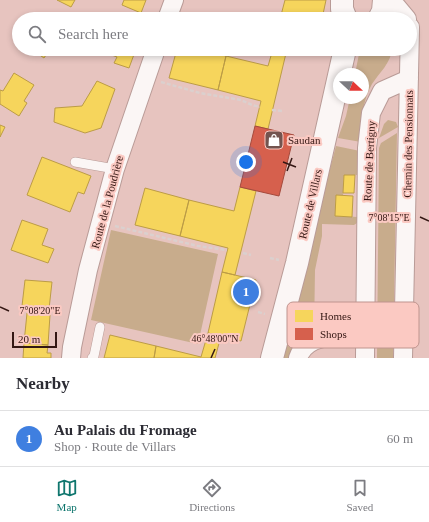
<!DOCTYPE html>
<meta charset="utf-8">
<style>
:root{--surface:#fff;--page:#f7f7f7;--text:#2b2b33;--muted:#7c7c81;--line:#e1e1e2;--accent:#0f766e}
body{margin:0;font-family:Georgia,serif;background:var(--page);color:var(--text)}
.compass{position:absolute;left:333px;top:68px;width:36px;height:36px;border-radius:50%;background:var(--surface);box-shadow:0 2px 6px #0003;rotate:112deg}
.scale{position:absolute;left:12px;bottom:10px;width:45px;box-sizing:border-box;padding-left:4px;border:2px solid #341713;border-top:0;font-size:11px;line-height:14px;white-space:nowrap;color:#341713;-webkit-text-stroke:3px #fbc9c2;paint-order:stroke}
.you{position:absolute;left:246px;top:162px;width:14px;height:14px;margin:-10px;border:3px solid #fff;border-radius:50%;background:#1a73e8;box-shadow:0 0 0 6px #1a73e833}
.badge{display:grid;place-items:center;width:26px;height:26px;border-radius:50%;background:var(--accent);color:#fff;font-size:13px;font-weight:700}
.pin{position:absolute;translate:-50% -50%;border:2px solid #fff;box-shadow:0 1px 4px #0006}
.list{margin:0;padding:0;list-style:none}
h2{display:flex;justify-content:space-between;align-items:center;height:52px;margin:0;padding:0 16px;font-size:17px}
h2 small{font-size:13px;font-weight:400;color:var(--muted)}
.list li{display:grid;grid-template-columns:26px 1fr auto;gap:12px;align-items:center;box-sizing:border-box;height:56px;padding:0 16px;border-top:1px solid var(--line)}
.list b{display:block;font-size:15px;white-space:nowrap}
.list p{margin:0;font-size:13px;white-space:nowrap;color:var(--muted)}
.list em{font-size:13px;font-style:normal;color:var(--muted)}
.icon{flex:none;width:22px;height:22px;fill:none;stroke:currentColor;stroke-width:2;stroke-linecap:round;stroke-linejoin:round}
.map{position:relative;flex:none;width:429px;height:358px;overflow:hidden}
.search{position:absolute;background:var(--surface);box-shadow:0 2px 6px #0003;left:12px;right:12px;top:12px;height:44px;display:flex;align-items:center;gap:10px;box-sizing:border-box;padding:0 14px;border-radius:22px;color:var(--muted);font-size:15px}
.sheet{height:108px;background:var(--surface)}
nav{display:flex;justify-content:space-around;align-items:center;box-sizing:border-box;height:56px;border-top:1px solid var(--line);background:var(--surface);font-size:11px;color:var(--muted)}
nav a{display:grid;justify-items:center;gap:2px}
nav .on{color:var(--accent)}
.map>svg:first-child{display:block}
.green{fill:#c8ac8c}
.homes{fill:#f6d55c;stroke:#bc9c46}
.shops{fill:#d6604d;stroke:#a54a3c}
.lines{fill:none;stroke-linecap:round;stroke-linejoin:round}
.lane-casing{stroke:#b99b97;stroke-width:10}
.street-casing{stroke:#b99b97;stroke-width:20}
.secondary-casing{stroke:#b99b97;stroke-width:24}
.path{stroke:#dbd0ce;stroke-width:2.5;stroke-dasharray:4 2;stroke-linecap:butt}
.lane{stroke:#fbf6f5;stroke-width:9}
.street{stroke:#fbf6f5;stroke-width:18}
.secondary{stroke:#fbf6f5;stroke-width:22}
.ticks{fill:none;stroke:#341713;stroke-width:1.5}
.labels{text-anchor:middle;stroke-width:4;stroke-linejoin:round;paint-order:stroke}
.poi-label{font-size:11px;fill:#341713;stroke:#fbc9c2;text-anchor:start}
.street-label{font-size:11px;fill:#341713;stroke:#fbc9c2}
.key{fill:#fbc9c2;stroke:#bf948e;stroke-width:1}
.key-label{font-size:11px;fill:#341713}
.ticks-label{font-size:10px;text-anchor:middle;fill:#341713;stroke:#fbc9c2;stroke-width:4;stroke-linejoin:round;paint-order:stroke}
</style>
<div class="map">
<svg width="429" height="358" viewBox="0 0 429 358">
<rect width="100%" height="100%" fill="#e7c4bf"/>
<path class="green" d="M360,49H392C391,63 379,73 372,84C362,101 361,123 361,142L338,138L346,116L350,98H363V74H355Z
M388,120L396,122L398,127L379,138L384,124Z
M397,133L393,358H377L379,148L381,143Z
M336,146L360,151L359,175H344L343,195H336L335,216L358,217L357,223L354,225L322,224V236L315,270L314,334L291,358H280Z
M111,230L218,254L198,344L91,320Z"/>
<path class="homes" d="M57,0H75L71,7Z
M124,0H146L141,13L122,5Z
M285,0H326L322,19H280Z
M44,15L49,19H41Z
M108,15L120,19H107Z
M31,49H50L44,58Z
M111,49H136L129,68L114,63L117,57L109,54Z
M177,49H199L226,56L218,90L169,78Z
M273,49H287L268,129L255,126L261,101L218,90L226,56L268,66Z
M297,49H314L313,53Z
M14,73L34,85L24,101L27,103L19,116L0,104V90L3,91Z
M97,81L115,89L101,128L85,133L54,122L55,108L82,106Z
M0,125L5,127L0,137Z
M42,157L91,176L84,194L78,192L70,212L27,195Z
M344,175H355L354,193H343Z
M240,187L256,191L235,275L222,272L228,248L180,236L189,200L234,211Z
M145,188L189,200L180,236L135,225Z
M336,195L353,196L352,217L335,216Z
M22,220L48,229L42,245L54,249L48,263L11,250Z
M222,272L256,280L241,341L208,333Z
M25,280L52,282L49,309L22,306Z
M27,313L50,315L48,345L24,343Z
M208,333L221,336L215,358H154L156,346L201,357Z
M110,335L156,346L154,358H104Z
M24,343L48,345L47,353H51V358H23Z"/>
<path class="shops" d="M255,126L294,135L279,196L240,187Z"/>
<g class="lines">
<defs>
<path id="lane" d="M75,162L115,169
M92,358L94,356L100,327"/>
<path id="street" d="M384,3L397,7L407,19
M167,19L174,0
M71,358L72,347L88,270L115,169L156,49
M298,358C307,331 342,337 365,337
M365,358L367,148L371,113L382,91L409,79
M403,358L410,27"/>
<path id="secondary" d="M342,0V9L346,19
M379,19L383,11L384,0
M272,358L297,263L345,49"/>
</defs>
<use href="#lane" class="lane-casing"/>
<use href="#street" class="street-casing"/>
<use href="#secondary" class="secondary-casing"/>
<path class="path" d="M161,82L200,93L241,100L252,105L260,107
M272,110L282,111
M115,226L198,246L227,250
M243,253L251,255
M270,258L279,260
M258,312L265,314"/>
<use href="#lane" class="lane"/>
<use href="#street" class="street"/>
<use href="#secondary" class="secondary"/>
</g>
<path class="ticks" d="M283,162L296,167M287,171L292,158M420,217L429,221M0,307L9,311M211,358L215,349"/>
<defs>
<symbol id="shop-square" viewBox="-11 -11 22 22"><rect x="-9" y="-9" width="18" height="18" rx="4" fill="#73544f" stroke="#fbc9c2"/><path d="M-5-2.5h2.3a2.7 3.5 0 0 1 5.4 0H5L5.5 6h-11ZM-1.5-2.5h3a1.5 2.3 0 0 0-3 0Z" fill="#fff"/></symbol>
</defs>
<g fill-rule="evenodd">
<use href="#shop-square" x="263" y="129" width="22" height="22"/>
</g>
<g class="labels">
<g class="poi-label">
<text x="288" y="144">Saudan</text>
</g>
<g class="street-label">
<text transform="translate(408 144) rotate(-89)" y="4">Chemin des Pensionnats</text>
<text transform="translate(369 161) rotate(-87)" y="4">Route de Bertigny</text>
<text transform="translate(107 202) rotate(-75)" y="4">Route de la Poudrière</text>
<text transform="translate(310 204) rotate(-77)" y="4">Route de Villars</text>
</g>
</g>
<rect x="287" y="302" width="132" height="46" rx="6" class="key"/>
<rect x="295" y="310" width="18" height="12" fill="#f6d55c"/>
<rect x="295" y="328" width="18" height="12" fill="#d6604d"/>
<g class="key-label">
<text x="320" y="320">Homes</text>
<text x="320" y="338">Shops</text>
</g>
<g class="ticks-label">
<text x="389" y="221">7°08'15"E</text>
<text x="40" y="314">7°08'20"E</text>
<text x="215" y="342">46°48'00"N</text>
</g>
</svg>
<svg class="compass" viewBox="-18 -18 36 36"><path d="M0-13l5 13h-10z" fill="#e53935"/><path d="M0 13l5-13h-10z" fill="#7c7c81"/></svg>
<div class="scale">20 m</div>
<div class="you"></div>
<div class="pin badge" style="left:246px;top:292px;background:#3f7fe0">1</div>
<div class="search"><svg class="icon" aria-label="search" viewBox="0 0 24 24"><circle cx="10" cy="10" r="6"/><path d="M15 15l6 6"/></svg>Search here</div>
</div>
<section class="sheet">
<h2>Nearby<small></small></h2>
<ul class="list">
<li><span class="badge" style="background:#3f7fe0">1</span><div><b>Au Palais du Fromage</b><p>Shop · Route de Villars</p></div><em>60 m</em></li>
</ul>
</section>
<nav>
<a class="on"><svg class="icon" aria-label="map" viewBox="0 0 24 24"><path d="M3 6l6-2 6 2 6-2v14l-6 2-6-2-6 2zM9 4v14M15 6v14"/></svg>Map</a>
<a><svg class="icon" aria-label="directions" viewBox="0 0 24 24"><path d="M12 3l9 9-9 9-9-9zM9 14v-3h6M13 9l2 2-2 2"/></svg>Directions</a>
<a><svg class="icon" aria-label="saved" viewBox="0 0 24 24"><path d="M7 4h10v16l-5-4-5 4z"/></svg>Saved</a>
</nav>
